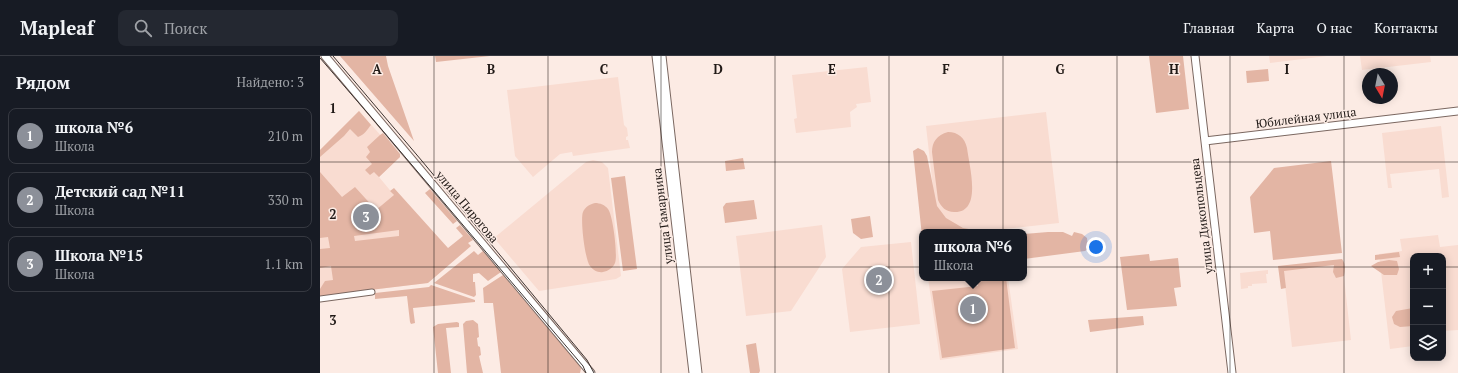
<!DOCTYPE html>
<html lang="ru">
<meta charset="utf-8">
<style>
:root{--surface:#171b24;--page:#242831;--text:#f1f3f6;--muted:#9ea1a6;--line:#363941;--accent:#8c9099}
body{margin:0;font-family:"PT Serif",serif;background:var(--page);color:var(--text)}
.controls{position:absolute;right:12px;bottom:12px;display:grid;overflow:hidden;border-radius:8px;box-shadow:0 2px 10px #0003}
.controls button{width:36px;height:36px;display:grid;place-items:center;padding:0;border:0;border-bottom:1px solid var(--line);background:var(--surface);color:var(--text);font:20px sans-serif}
.compass{position:absolute;left:1042px;top:12px;width:36px;height:36px;border-radius:50%;background:var(--surface);box-shadow:0 2px 10px #0003;rotate:170deg}
.you{position:absolute;left:776px;top:191px;width:14px;height:14px;margin:-10px;border:3px solid #fff;border-radius:50%;background:#1a73e8;box-shadow:0 0 0 6px #1a73e833}
.badge{display:grid;place-items:center;width:26px;height:26px;border-radius:50%;background:var(--accent);color:#fff;font-size:13px;font-weight:700}
.pin{position:absolute;translate:-50% -50%;border:2px solid #fff;box-shadow:0 1px 4px #0006}
.popup{position:absolute;left:599px;top:173px;width:108px;height:52px;box-sizing:border-box;display:grid;place-content:center;border-radius:8px;background:var(--surface);filter:drop-shadow(0 1px 3px #0005);font-size:13px;white-space:nowrap;color:var(--muted)}
.popup b{font-size:15px;color:var(--text)}
.popup::after{content:'';position:absolute;left:50%;top:100%;margin-left:-8px;border:8px solid transparent;border-top-color:var(--surface)}
.list{margin:0;padding:0;list-style:none}
h2{display:flex;justify-content:space-between;align-items:center;height:52px;margin:0;padding:0 16px;font-size:17px}
h2 small{font-size:13px;font-weight:400;color:var(--muted)}
.list li{display:grid;grid-template-columns:26px 1fr auto;gap:12px;align-items:center;box-sizing:border-box;height:56px;margin:0 8px 8px;padding:0 8px;border:1px solid var(--line);border-radius:8px}
.list b{display:block;font-size:15px;white-space:nowrap}
.list p{margin:0;font-size:13px;white-space:nowrap;color:var(--muted)}
.list em{font-size:13px;font-style:normal;color:var(--muted)}
.icon{flex:none;width:22px;height:22px;fill:none;stroke:currentColor;stroke-width:2;stroke-linecap:round;stroke-linejoin:round}
.map{position:relative;flex:none;width:1138px;height:317px;overflow:hidden}
header{display:flex;align-items:center;gap:24px;box-sizing:border-box;height:56px;padding:0 20px;background:var(--surface);border-bottom:1px solid var(--line)}
header strong{font-size:19px}
nav{display:flex;gap:22px;margin-inline-start:auto;font-size:14px}
.search{width:280px;height:36px;background:var(--page);display:flex;align-items:center;gap:10px;box-sizing:border-box;padding:0 14px;border-radius:8px;color:var(--muted);font-size:15px}
main{display:flex}
aside{flex:1;background:var(--surface)}
.map>svg:first-child{display:block}
.built{fill:#f9dcd1}
.green{fill:#e3b5a4;fill-rule:evenodd}
.lines{fill:none;stroke-linecap:round;stroke-linejoin:round}
.street-casing{stroke:#7a6760;stroke-width:7}
.secondary-casing{stroke:#7a6760;stroke-width:9}
.street{stroke:#fff;stroke-width:5}
.secondary{stroke:#fff;stroke-width:7}
.tram{stroke:#3d3431;stroke-width:1}
.grid{fill:none;stroke:#211a17;stroke-width:1;stroke-opacity:0.55}
.labels{text-anchor:middle;stroke-width:3;stroke-linejoin:round;paint-order:stroke}
.street-label{font-size:12px;fill:#211a17;stroke:#fcebe4}
.grid-label{font-size:13px;text-anchor:middle;font-weight:bold;fill:#211a17;stroke:#fcebe4;stroke-width:3;stroke-linejoin:round;paint-order:stroke}
</style>
<header>
<strong>Mapleaf</strong>
<div class="search"><svg class="icon" aria-label="search" viewBox="0 0 24 24"><circle cx="10" cy="10" r="6"/><path d="M15 15l6 6"/></svg>Поиск</div>
<nav><a>Главная</a><a>Карта</a><a>О нас</a><a>Контакты</a></nav>
</header>
<main>
<aside>
<h2>Рядом<small>Найдено: 3</small></h2>
<ul class="list">
<li><span class="badge">1</span><div><b>школа №6</b><p>Школа</p></div><em>210 m</em></li>
<li><span class="badge">2</span><div><b>Детский сад №11</b><p>Школа</p></div><em>330 m</em></li>
<li><span class="badge">3</span><div><b>Школа №15</b><p>Школа</p></div><em>1.1 km</em></li>
</ul>
</aside>
<div class="map">
<svg width="1138" height="317" viewBox="0 0 1138 317">
<rect width="100%" height="100%" fill="#fcebe4"/>
<path class="built" d="M949,0H1007L950,7Z
M1040,0H1110L1111,6L1042,14Z
M547,11L551,46L536,48L537,51L530,56L531,71L476,77L474,63L477,62L472,19Z
M298,21L304,69L307,72L308,80L306,81V84H308L310,92L253,100L252,96L240,98L213,121L195,100L187,34Z
M39,55L80,101L59,121L119,193L108,227L0,240V94Z
M726,56L739,167L658,176H618L606,70Z
M1121,70L1129,141L1122,142L1119,113L1070,118L1072,132H1068L1062,77Z
M273,104L282,106L288,112L301,220L296,223L219,235L174,182L266,106Z
M502,169L506,201L471,255L426,260L416,180Z
M1118,179L1120,191L1138,189V274L1123,275V200H1093V290L1070,293L1059,198L1082,195L1080,183Z
M591,186L600,268L530,276L522,213L541,191Z
M1022,204L1031,284L972,291L963,211Z
M948,214V218H946L947,227L932,228V230H928V232L921,233L920,217Z
M608,222H688L698,293L620,304Z"/>
<path class="green" d="M20,0H66L68,10L94,85Z
M115,0H170L116,6Z
M829,0H863L869,53L836,57Z
M948,13L949,25L927,27L926,15Z
M39,55L51,69C47,74 44,79 38,81L30,73L24,80L0,101V94Z
M628,76C638,76 645,82 647,92C649,109 663,157 634,156C626,156 621,151 618,144L612,96C612,86 617,79 628,76Z
M63,77L80,98V101L59,121L54,116L50,119L45,114L52,108L46,101L50,96L47,91L60,79Z
M598,92L604,95L607,100L617,150L626,162L643,172L666,176H602V180L593,95Z
M423,102L425,113L406,115L405,105Z
M1011,105L1022,197L953,204L950,175L934,177L930,141L954,112Z
M0,116L22,141L35,131L56,154L74,139L70,135L74,132L128,192L143,180L136,172L140,169L153,184L148,187L151,190L108,227L0,240V233L5,225L13,224L11,210L0,212V193L10,192L8,181L0,182ZM79,174V180L35,185L34,180Z
M305,120L317,213L303,215L291,122Z
M110,133L137,165L133,168L105,137Z
M434,144L437,163L405,167L403,151L406,147Z
M275,147C280,147 285,149 288,153C293,159 298,200 295,207C293,212 288,215 283,216C278,217 273,214 270,210C265,204 260,163 263,156C265,151 270,148 275,147Z
M550,160L553,181L541,183L533,177L531,163Z
M728,176H743L752,180L754,176L762,178L767,182L768,193L765,195L704,203V178Z
M154,195L158,199L163,195L181,216L168,225L159,217L153,218V226H155L156,239L154,241L114,227Z
M1079,196L1080,201L1055,204V199Z
M829,198L830,205L858,202L861,231L854,232L857,250L807,254L800,201Z
M1022,203C1026,208 1025,214 1024,220L1016,222L1013,216L1014,209L964,215L966,232L961,233L958,210Z
M1069,204L1077,205L1079,213L1077,219H1064L1051,210L1058,206Z
M183,219L260,310L261,313L260,317H181L173,247H164L163,232Z
M658,222H686L695,292L622,302L612,235L658,230Z
M111,229L155,244V246L93,252L95,267L91,268L90,266L87,240L55,243V237L109,231Z
M1093,252V270L1080,271L1074,268L1072,261L1076,255Z
M823,260L824,269L770,276L768,264Z
M153,264L158,268L159,281L157,282L158,290L160,291L161,299L159,300L163,317H147L143,268L146,265Z
M137,266L139,267V271L126,272L131,317H118L113,271L118,268Z
M436,287L440,315L439,317H430L426,289Z"/>
<g class="lines">
<defs>
<path id="street" d="M0,243L52,236"/>
<path id="secondary" d="M5,0L271,317
M336,0L373,317
M342,0L378,317
M875,0L912,317
M885,85L1138,55"/>
</defs>
<use href="#street" class="street-casing"/>
<use href="#secondary" class="secondary-casing"/>
<use href="#street" class="street"/>
<use href="#secondary" class="secondary"/>
<path class="tram" d="M13,0L102,105L267,304L274,317
M0,2L51,61L263,310L266,317"/>
</g>
<path class="grid" d="M114,0V317M228,0V317M341,0V317M455,0V317M569,0V317M683,0V317M797,0V317M910,0V317M1024,0V317M0,106H1138M0,211H1093M1123,211H1138"/>
<g class="labels">
<g class="street-label">
<text transform="translate(986 62) rotate(-7)" y="4">Юбилейная улица</text>
<text transform="translate(147 151) rotate(50)" y="4">улица Пирогова</text>
<text transform="translate(343 160) rotate(-97)" y="4">улица Гамарника</text>
<text transform="translate(882 160) rotate(-97)" y="4">улица Дикопольцева</text>
</g>
</g>
<g class="grid-label">
<text x="57" y="18">A</text>
<text x="171" y="18">B</text>
<text x="284" y="18">C</text>
<text x="398" y="18">D</text>
<text x="512" y="18">E</text>
<text x="626" y="18">F</text>
<text x="740" y="18">G</text>
<text x="854" y="18">H</text>
<text x="967" y="18">I</text>
<text x="13" y="57">1</text>
<text x="13" y="163">2</text>
<text x="13" y="269">3</text>
</g>
</svg>
<div class="controls">
<button>+</button>
<button>−</button>
<button><svg class="icon" aria-label="layers" viewBox="0 0 24 24"><path d="M12 4l9 5-9 5-9-5zM3 14l9 5 9-5"/></svg></button>
</div>
<svg class="compass" viewBox="-18 -18 36 36"><path d="M0-13l5 13h-10z" fill="#e53935"/><path d="M0 13l5-13h-10z" fill="#9ea1a6"/></svg>
<div class="you"></div>
<div class="pin badge" style="left:653px;top:253px">1</div>
<div class="popup"><b>школа №6</b>Школа</div>
<div class="pin badge" style="left:559px;top:224px">2</div>
<div class="pin badge" style="left:46px;top:161px">3</div>
</div>
</main>
